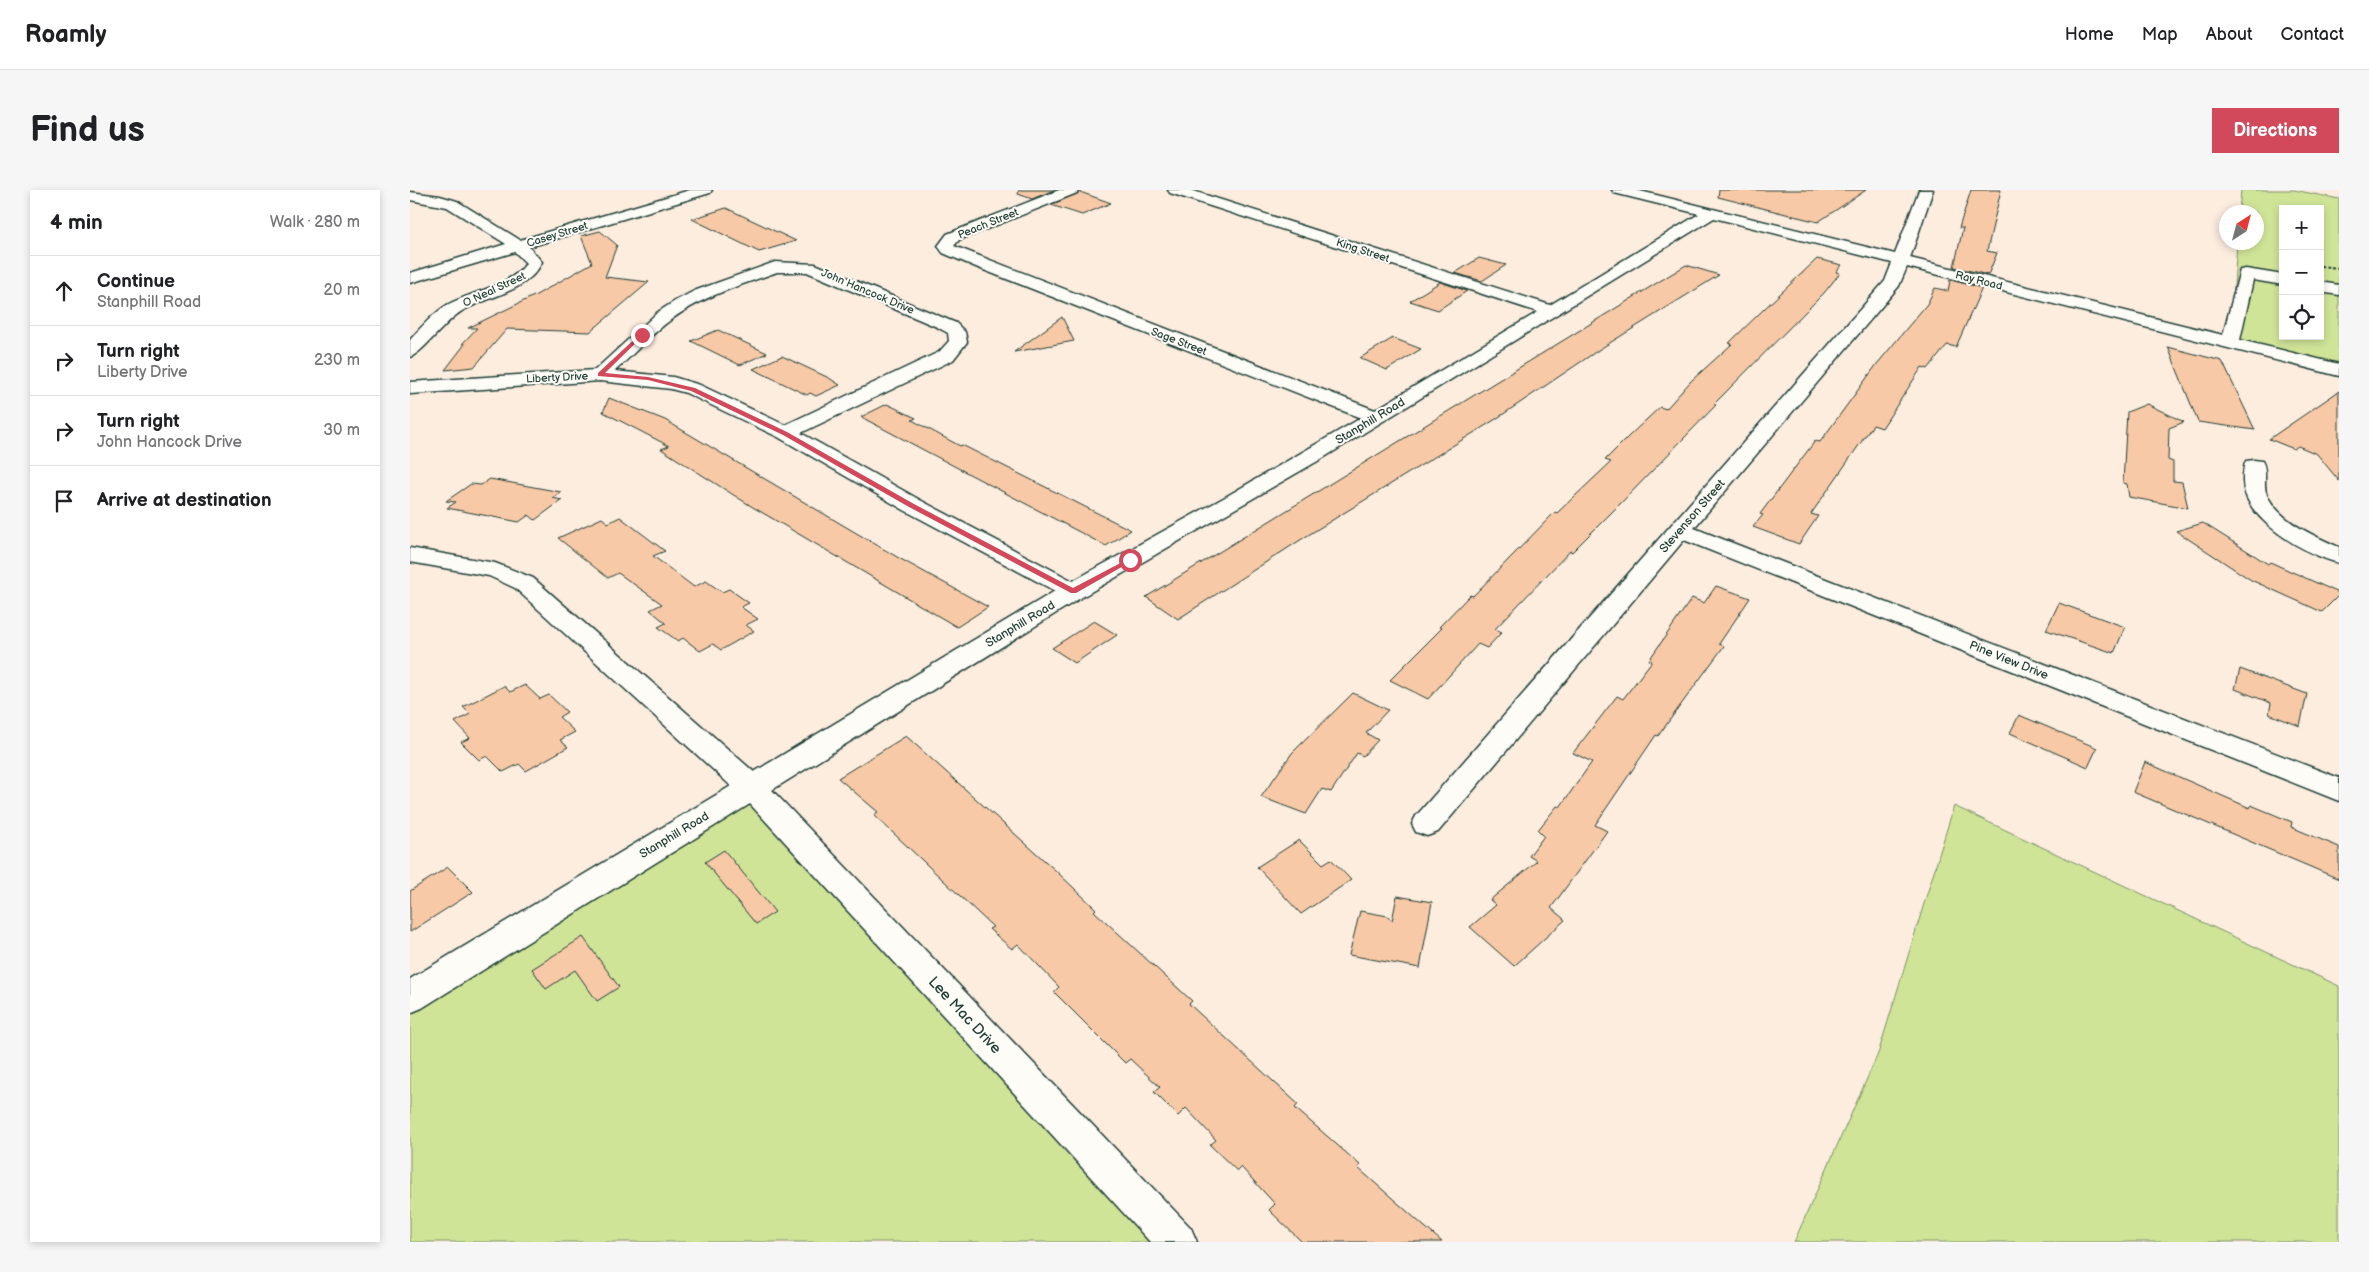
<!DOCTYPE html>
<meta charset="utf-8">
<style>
:root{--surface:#fff;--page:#f6f6f6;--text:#202124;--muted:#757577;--line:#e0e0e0;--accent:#d1495b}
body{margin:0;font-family:"Balsamiq Sans",sans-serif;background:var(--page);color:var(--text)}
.controls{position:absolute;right:15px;top:15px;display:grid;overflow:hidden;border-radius:0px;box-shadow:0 2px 8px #0003}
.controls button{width:45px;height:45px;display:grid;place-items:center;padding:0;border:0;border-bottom:1px solid var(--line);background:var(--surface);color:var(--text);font:25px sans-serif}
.compass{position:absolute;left:1809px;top:15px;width:45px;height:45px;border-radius:50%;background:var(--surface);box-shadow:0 2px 8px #0003;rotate:36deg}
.stop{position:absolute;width:15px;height:15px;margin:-11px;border:4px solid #d1495b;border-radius:50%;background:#fff}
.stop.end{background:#d1495b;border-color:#fff;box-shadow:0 1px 5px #0008}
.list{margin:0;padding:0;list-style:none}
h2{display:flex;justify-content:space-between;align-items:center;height:65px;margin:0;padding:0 20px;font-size:21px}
h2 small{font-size:16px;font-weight:400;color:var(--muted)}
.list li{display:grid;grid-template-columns:32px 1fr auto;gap:15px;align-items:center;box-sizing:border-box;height:70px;padding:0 20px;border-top:1px solid var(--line)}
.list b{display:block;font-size:19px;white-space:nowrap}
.list p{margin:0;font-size:16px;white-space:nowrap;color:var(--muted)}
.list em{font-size:16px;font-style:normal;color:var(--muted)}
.icon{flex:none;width:28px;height:28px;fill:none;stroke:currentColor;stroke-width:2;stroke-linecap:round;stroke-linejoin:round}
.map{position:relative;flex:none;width:1929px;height:1052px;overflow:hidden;border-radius:0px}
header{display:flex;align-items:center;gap:30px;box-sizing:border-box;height:70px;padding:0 25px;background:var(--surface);border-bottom:1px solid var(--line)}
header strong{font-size:24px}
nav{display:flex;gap:28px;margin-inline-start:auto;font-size:18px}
.intro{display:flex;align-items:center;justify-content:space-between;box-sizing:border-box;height:120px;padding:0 30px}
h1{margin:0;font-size:35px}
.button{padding:12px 22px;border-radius:0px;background:var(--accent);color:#fff;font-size:18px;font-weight:700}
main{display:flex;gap:30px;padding:0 30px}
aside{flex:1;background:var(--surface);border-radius:0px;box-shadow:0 2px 8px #0003}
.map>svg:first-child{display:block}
.green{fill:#d0e498;stroke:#789066;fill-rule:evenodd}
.building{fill:#f8c9a7;stroke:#1f3d34}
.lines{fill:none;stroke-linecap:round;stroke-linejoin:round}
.minor-casing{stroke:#1f3d34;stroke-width:3}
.path{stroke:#1f3d34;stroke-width:2;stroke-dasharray:3 2.5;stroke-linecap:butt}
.minor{fill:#fdfcf7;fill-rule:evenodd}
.route{fill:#d1495b}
.labels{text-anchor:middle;stroke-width:4;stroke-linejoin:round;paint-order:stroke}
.far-street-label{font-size:11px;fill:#1f3d34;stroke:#fdfcf7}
.street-label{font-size:12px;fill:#1f3d34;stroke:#fdfcf7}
.near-street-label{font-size:15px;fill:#1f3d34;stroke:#fdfcf7}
</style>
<header>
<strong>Roamly</strong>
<nav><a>Home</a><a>Map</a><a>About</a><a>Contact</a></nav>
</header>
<div class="intro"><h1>Find us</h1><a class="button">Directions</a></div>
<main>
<aside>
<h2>4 min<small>Walk · 280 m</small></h2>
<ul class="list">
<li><svg class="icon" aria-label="ahead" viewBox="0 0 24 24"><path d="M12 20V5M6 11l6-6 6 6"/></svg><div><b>Continue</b><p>Stanphill Road</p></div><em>20 m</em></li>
<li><svg class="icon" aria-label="right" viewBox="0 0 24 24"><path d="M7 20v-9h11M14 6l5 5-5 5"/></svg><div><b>Turn right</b><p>Liberty Drive</p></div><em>230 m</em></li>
<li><svg class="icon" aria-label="right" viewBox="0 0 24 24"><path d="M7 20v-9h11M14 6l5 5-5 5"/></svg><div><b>Turn right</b><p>John Hancock Drive</p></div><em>30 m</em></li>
<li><svg class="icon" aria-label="arrive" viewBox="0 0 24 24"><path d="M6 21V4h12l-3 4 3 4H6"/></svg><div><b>Arrive at destination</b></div></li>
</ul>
</aside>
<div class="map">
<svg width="1929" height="1052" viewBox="0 0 1929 1052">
<rect width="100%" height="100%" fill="#fceddf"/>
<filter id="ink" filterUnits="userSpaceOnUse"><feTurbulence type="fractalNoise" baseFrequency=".02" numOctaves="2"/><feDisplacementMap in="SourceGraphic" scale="10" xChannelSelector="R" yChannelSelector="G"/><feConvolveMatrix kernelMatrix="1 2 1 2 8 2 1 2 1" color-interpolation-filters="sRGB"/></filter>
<g filter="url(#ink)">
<path class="green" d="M1831,0H1884L1929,9V180L1820,153L1827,53L1846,52V22H1829ZM1873,19H1910V146H1873Z
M342,597L767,1052H0V809Z
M1544,616L1929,796V1052H1384L1468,864Z"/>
<path class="building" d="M609,0H644L622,9L608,4Z
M1309,0H1456L1408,32L1308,7Z
M1561,0H1591L1577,61L1587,63L1578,85L1544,77L1553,38H1549Z
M670,2L701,13L672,25L641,15Z
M316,18L386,51L349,62L282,29Z
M190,41L207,55L195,87L239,92L180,142L97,139L64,177L35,180L55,154H52L67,138H58L128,104L182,73L171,46Z
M1069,68L1096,75L1072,91L1045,83Z
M1407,69L1432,75L1426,82L1430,83L1414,103L1304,214L1306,215L1212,312L1162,362L1160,361L1085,439L1092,442L1077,458L1068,454L1018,509L980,490L1032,438L1029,437L1060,405L1063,406L1145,322L1147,323L1201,272L1195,270L1221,244L1250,217L1256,219L1281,191L1322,154L1319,153L1354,119Z
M1276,75L1309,85L1190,159L1086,229L895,347L768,429L736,407Z
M1540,90L1572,98L1546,157L1537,155L1518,179L1512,177L1472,238L1463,235L1401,324L1408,326L1389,354L1343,337L1353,325L1350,324L1405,251L1410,252L1467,174L1517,114L1525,98L1538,101Z
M1030,92L1057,101L1028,120L1000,111Z
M652,127L664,151L604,162Z
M308,140L357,163L330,175L281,151Z
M983,148L1011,159L977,180L950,168Z
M1758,157L1812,171L1845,240L1788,232Z
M372,166L419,188L430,195L406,206L400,203L397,205L343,179Z
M1929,201V291L1907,264L1888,256L1884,259L1859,249Z
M199,208L255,230L487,367L578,417L547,437L341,316L251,259L259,256L193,222Z
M477,214L506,228L502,230L550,256L552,255L721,340L696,356L451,227Z
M1737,214L1774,232L1759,238L1758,270L1763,272V291L1772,292L1778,318L1719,307L1717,294L1713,293L1717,222Z
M80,289L151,302L142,308L152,310L125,330L119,325L109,332L37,318L46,312L36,311L61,294L71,295Z
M210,327L255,361L243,366L284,397L296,391L312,402L319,399L339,413L331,417L348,429L336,435L344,441L311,460L303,454L290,461L273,448L268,451L248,437L256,433L240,420L252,414L208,383L198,388L148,348L192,328L198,333Z
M1793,333L1858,374L1860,372L1929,403V405L1912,422L1841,390L1766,341Z
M1306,396L1340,408L1309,454L1314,456L1248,546L1246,545L1185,635L1197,641L1141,718L1155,730L1104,776L1060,737L1086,715L1080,710L1127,671L1119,666L1134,646L1128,640L1147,616L1150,617L1182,572L1163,563L1207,506L1213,509L1242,471L1239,470L1282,408L1294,413Z
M1649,413L1715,437L1704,463L1636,440Z
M684,431L707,445L665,473L642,458Z
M1830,479L1897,504L1890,536L1859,524L1861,513L1825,499Z
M115,495L130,509L139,505L157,522L149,527L165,542L150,550L158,557L116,581L109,574L93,582L77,566L69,570L51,552L60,548L45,532L60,524L53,517L94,496L100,502Z
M943,503L978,520L956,543L968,550L953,566L947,563L921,602L912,599L896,624L851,607L882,563Z
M1609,525L1687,558L1678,577L1600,543Z
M496,546L645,680L686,719L684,721L782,811L779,814L888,914L885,918L950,975L948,978L1032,1052H892L859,1020L865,1014L831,977L827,981L800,955L806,950L776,918L768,926L744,902L750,897L720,869L715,873L644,802L649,797L608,754L602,759L579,739L583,737L464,625L468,622L428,588Z
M1735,572L1840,618L1841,615L1882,632L1881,637L1929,657V689L1723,602Z
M889,650L913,674L921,669L941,690L891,724L847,677Z
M314,660L365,722L346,734L295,672Z
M38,677L63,702L0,742V701Z
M987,706L1022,712L1010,778L939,765L950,721L978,726L982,731Z
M173,747L209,797L187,811L165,780L136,799L122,779Z"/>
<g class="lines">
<defs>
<path id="minor" d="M280,0H302L300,3L119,57L132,72C118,102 78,106 52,121C35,131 13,163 0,167V150C11,137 23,124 37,115C58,103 105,94 116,73L105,62L0,93V83L96,54L37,17L0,10V2L30,6L47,11L110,50Z
M649,0H669L667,3L549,50L544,56L965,220L1128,122L760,3L758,0H780L1140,115L1289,24L1204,3L1202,0H1226L1485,64L1509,0H1523L1500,68L1813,145L1830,80L1836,79L1873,85V95L1843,90L1830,150L1929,174V186L1497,77L1489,96L1284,338L1929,588V611L1274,350L1028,642L1017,646L1006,642L1002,634L1006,626L1475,91L1482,73L1304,28L913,268L672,407L362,600L781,1038L787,1052H740L340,614L12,818L0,823V789L321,596L105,398L79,386L0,372V358L85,373L123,388L344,582L645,401L494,320L368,247L276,203L261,199L190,191L0,204V192L185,180L248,122L265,111L284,101L365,72L405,74L546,133L555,142L557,152L543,170L391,243L510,310L663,391L817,306L951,228L566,77L533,63L528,56L537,44ZM367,82H397L527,137L538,143L539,151L529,162L375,235L290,195L263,187L205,181C224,164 242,143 262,129C293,106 331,95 367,82Z
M1910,92L1929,95V105L1910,102Z
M1844,270L1852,271C1858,280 1853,292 1856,302C1866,330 1904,346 1929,357V373C1896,365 1832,329 1833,290C1833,283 1833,277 1836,271Z"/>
</defs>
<use href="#minor" class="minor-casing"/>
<path class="path" d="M1910,76L1929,78"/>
<use href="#minor" class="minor"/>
</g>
</g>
<path class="route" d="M230,144L234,145L195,183L238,187L285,198L377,242L504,314L663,398L718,369L724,370L666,403H661L499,317L373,245L281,201L238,190L188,186V183Z"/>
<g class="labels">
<g class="far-street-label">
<text transform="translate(578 33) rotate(-22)" y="4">Peach Street</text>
<text transform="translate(147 44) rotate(-17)" y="4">Casey Street</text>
<text transform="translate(953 60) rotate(18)" y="4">King Street</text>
<text transform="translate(1569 90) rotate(14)" y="4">Ray Road</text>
<text transform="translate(84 99) rotate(-25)" y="4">O Neal Street</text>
<text transform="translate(458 101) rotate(23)" y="4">John Hancock Drive</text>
<text transform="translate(769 151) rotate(21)" y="4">Sage Street</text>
<text transform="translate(147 187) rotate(-3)" y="4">Liberty Drive</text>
</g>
<g class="street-label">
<text transform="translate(960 231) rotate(-31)" y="4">Stanphill Road</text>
<text transform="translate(1282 326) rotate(-49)" y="4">Stevenson Street</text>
<text transform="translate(610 434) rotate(-31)" y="4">Stanphill Road</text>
<text transform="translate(1599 470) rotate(22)" y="4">Pine View Drive</text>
<text transform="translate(264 645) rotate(-31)" y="4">Stanphill Road</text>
</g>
<g class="near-street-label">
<text transform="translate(555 825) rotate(47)" y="5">Lee Mac Drive</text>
</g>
</g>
</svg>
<div class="controls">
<button>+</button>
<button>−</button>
<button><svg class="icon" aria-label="locate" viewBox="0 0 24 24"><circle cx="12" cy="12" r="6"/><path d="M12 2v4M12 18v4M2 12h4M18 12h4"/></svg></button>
</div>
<svg class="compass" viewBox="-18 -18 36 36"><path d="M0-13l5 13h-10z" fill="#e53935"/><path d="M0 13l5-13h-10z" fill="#757577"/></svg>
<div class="stop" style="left:720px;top:370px"></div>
<div class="stop end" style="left:232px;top:145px"></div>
</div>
</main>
